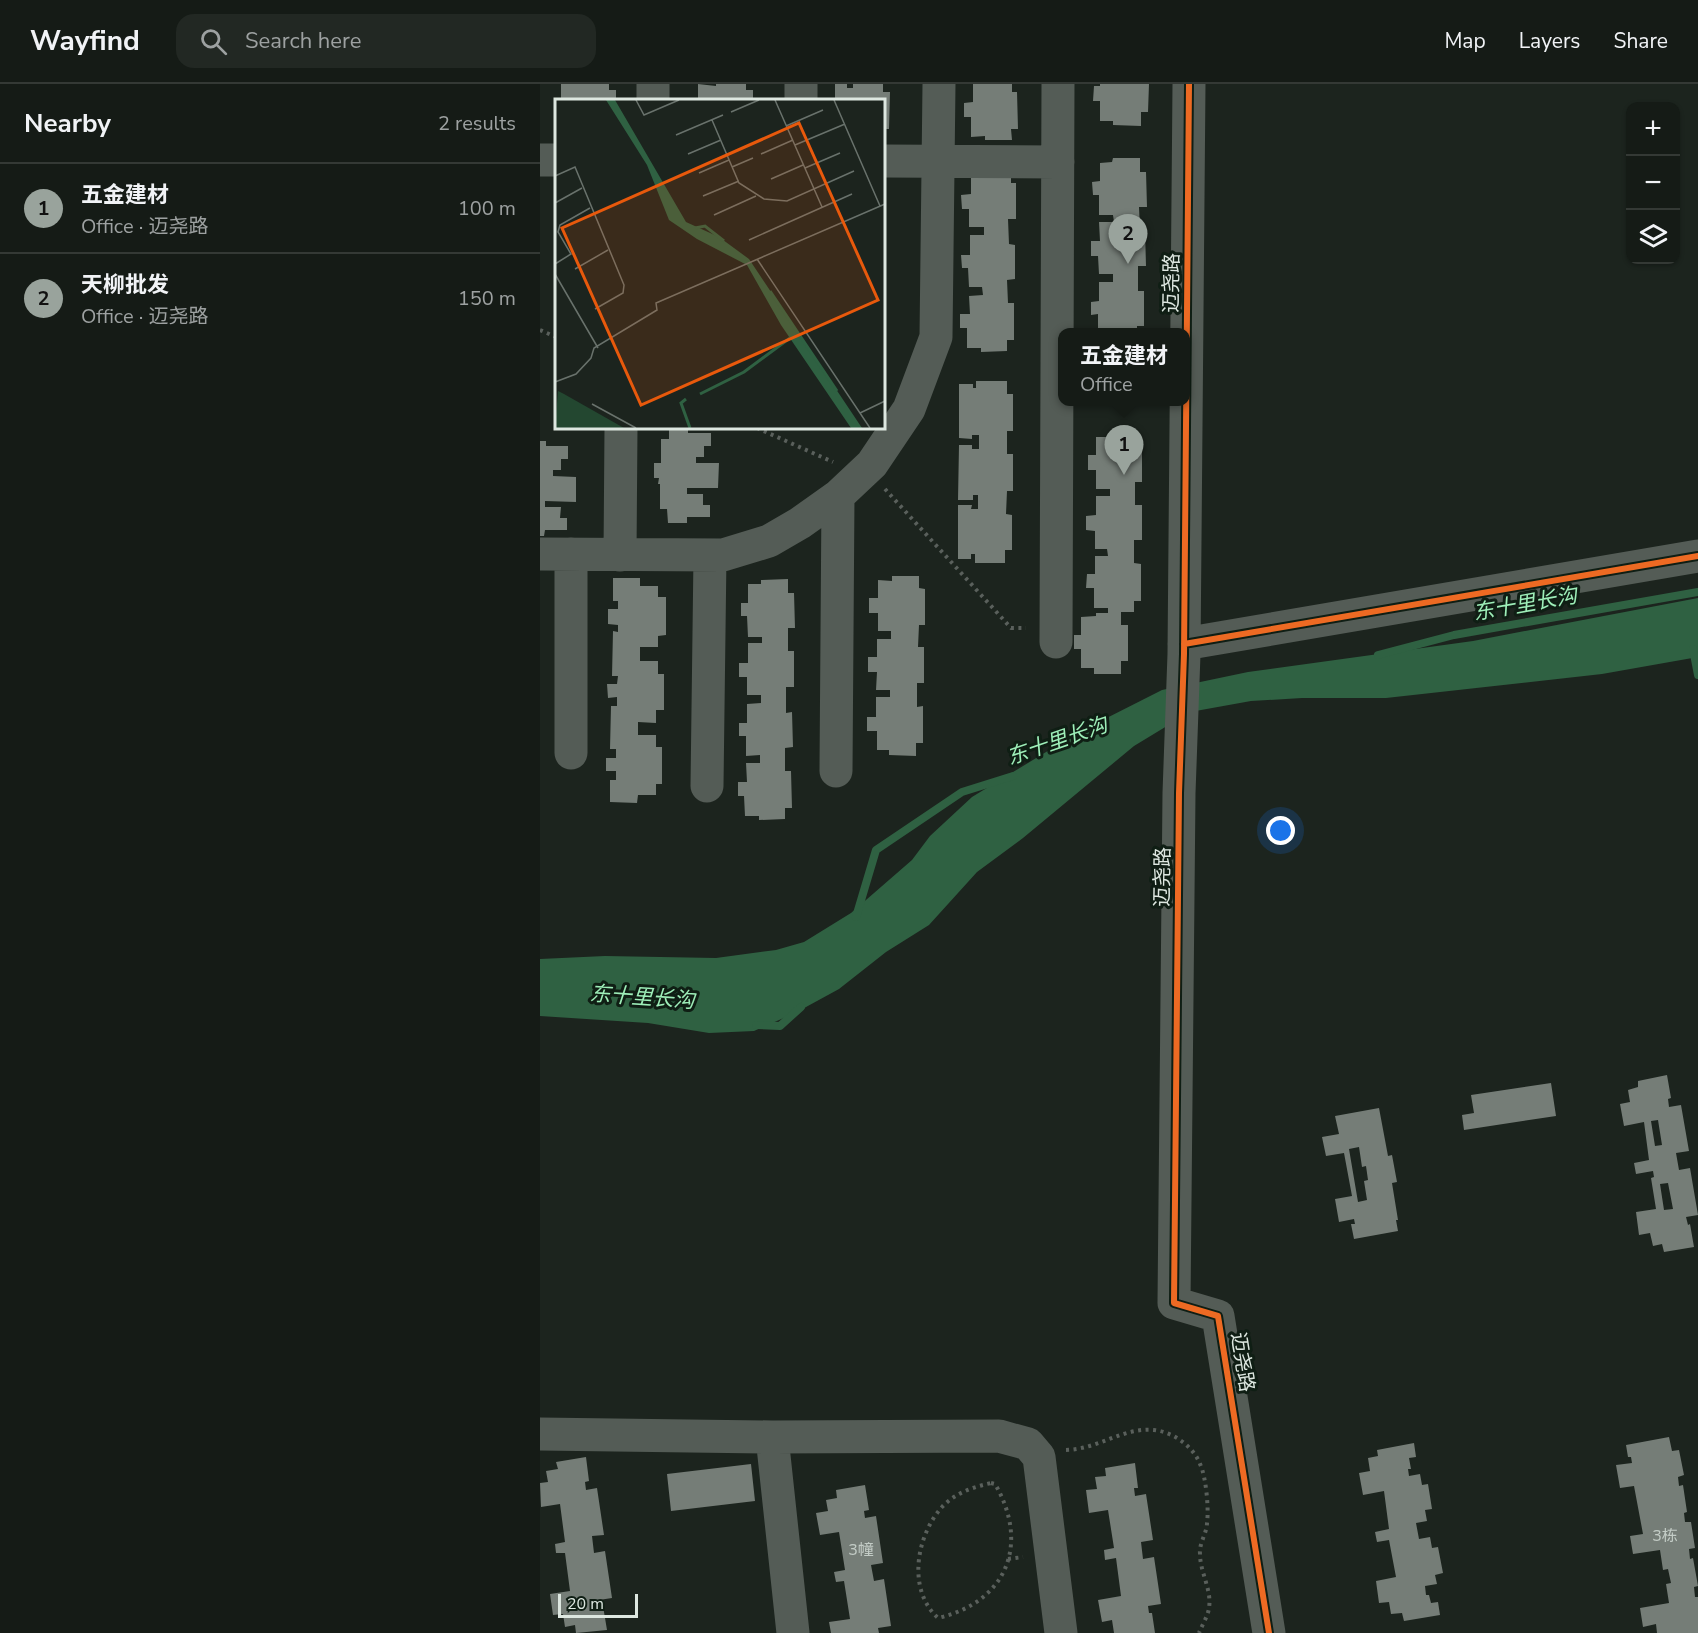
<!DOCTYPE html>
<meta charset="utf-8">
<style>
:root{--surface:#151b16;--page:#222823;--text:#f1f3f6;--muted:#9da1a1;--line:#343935;--accent:#99a39c}
body{margin:0;font-family:"Nunito Sans","Noto Sans SC",sans-serif;background:var(--page);color:var(--text)}
.controls{position:absolute;right:18px;top:18px;display:grid;overflow:hidden;border-radius:12px;box-shadow:0 2px 4px #0004}
.controls button{width:54px;height:54px;display:grid;place-items:center;padding:0;border:0;border-bottom:2px solid var(--line);background:var(--surface);color:var(--text);font:30px sans-serif}
.scale{position:absolute;left:18px;bottom:15px;width:80px;box-sizing:border-box;padding-left:6px;border:3px solid #dde7e0;border-top:0;font-size:16px;line-height:21px;white-space:nowrap;color:#dde7e0;-webkit-text-stroke:4px #0f1e14;paint-order:stroke}
.you{position:absolute;left:741px;top:747px;width:21px;height:21px;margin:-15px;border:4px solid #fff;border-radius:50%;background:#1a73e8;box-shadow:0 0 0 9px #1a73e833}
.badge{display:grid;place-items:center;width:39px;height:39px;border-radius:50%;background:var(--accent);color:#111;font-size:20px;font-weight:700}
.pin{position:absolute;translate:-50% -50px;filter:drop-shadow(0 2px 3px #0008)}
.pin::after{content:'';position:absolute;top:32px;width:21px;height:18px;background:inherit;clip-path:polygon(0 0,100% 0,50% 100%)}
.popup{position:absolute;left:518px;top:244px;width:132px;height:78px;box-sizing:border-box;display:grid;place-content:center;border-radius:12px;background:var(--surface);filter:drop-shadow(0 2px 4px #0005);font-size:20px;white-space:nowrap;color:var(--muted)}
.popup b{font-size:22px;color:var(--text)}
.popup::after{content:'';position:absolute;left:50%;top:100%;margin-left:-12px;border:12px solid transparent;border-top-color:var(--surface)}
.list{margin:0;padding:0;list-style:none}
h2{display:flex;justify-content:space-between;align-items:center;height:78px;margin:0;padding:0 24px;font-size:26px}
h2 small{font-size:20px;font-weight:400;color:var(--muted)}
.list li{display:grid;grid-template-columns:39px 1fr auto;gap:18px;align-items:center;box-sizing:border-box;height:90px;padding:0 24px;border-top:2px solid var(--line)}
.list b{display:block;font-size:22px;white-space:nowrap}
.list p{margin:0;font-size:20px;white-space:nowrap;color:var(--muted)}
.list em{font-size:20px;font-style:normal;color:var(--muted)}
.icon{flex:none;width:33px;height:33px;fill:none;stroke:currentColor;stroke-width:2;stroke-linecap:round;stroke-linejoin:round}
.map{position:relative;flex:none;width:1158px;height:1549px;overflow:hidden}
header{display:flex;align-items:center;gap:36px;box-sizing:border-box;height:84px;padding:0 30px;background:var(--surface);border-bottom:2px solid var(--line)}
header strong{font-size:28px}
nav{display:flex;gap:33px;margin-inline-start:auto;font-size:21px}
.search{width:420px;height:54px;background:var(--page);display:flex;align-items:center;gap:15px;box-sizing:border-box;padding:0 21px;border-radius:18px;color:var(--muted);font-size:22px}
main{display:flex}
aside{flex:1;background:var(--surface)}
.map>svg:first-child{display:block}
.water{fill:#2f6142}
.lines{fill:none;stroke-linecap:round;stroke-linejoin:round}
.stream{stroke:#2f6142;stroke-width:8}
.building{fill:#757d77;fill-rule:evenodd}
.path{stroke:#5a605c;stroke-width:4;stroke-dasharray:3 4.5;stroke-linecap:butt}
.minor{stroke:#545c56;stroke-width:33}
.cycleway-casing{stroke:#0f1e14;stroke-width:10}
.cycleway{stroke:#ed6a23;stroke-width:6}
.labels{text-anchor:middle;stroke-width:6;stroke-linejoin:round;paint-order:stroke}
.number-label{font-size:16px;fill:#c3ccc6}
.street-label{font-size:20px;fill:#dde7e0;stroke:#0f1e14}
.water-label{font-size:21px;font-style:italic;fill:#9eefb9;stroke:#0f1e14}
.inset-river{fill:none;stroke:#2f6142;stroke-width:3}
.inset-road{fill:none;stroke:#69726c;stroke-width:1.5}
.view{fill:#e8590c;fill-opacity:0.15;stroke:#e8590c;stroke-width:3}
.inset-edge{fill:none;stroke:#dde7e0;stroke-width:3}
</style>
<header>
<strong>Wayfind</strong>
<div class="search"><svg class="icon" aria-label="search" viewBox="0 0 24 24"><circle cx="10" cy="10" r="6"/><path d="M15 15l6 6"/></svg>Search here</div>
<nav><a>Map</a><a>Layers</a><a>Share</a></nav>
</header>
<main>
<aside>
<h2>Nearby<small>2 results</small></h2>
<ul class="list">
<li><span class="badge">1</span><div><b>五金建材</b><p>Office · 迈尧路</p></div><em>100 m</em></li>
<li><span class="badge">2</span><div><b>天柳批发</b><p>Office · 迈尧路</p></div><em>150 m</em></li>
</ul>
</aside>
<div class="map">
<svg width="1158" height="1549" viewBox="0 0 1158 1549">
<rect width="100%" height="100%" fill="#1c241e"/>
<path class="water" d="M1158,514V573L1062,590L846,614H762L711,617L650,628L594,662L483,754L437,788L389,841L346,868L299,905L255,929L214,947L169,949L108,939L0,932V875L65,872L176,874L236,866L264,858L311,829L372,776L390,752L432,713L539,648L622,606L708,588L933,557Z"/>
<g class="lines">
<path class="stream" d="M1153,565L1158,591
M838,571L914,551L1158,508
M316,833L336,766L422,708L473,692
M216,941L240,942L261,923"/>
</g>
<path class="building" d="M21,0H69V6H76V16H18V14H21Z
M158,0L176,2V0H206V6H213V16H158Z
M295,0H307V4H313V0H343V8H350L349,45H344V16H295Z
M433,0H472V8H477L478,45H471L472,56H445V52L431,53V33H424V19L433,18Z
M560,0H609L608,28H601V42L573,41V37H560V17H553L554,2H560Z
M573,74H600V88H606L607,123H599L600,146H605L606,182H598V207H604V242H597V249H558V230L551,231V218L559,217V198H573V190H559L558,172H551V157H560L559,138H574L573,131H559V111H553L552,98L560,97V79L572,78Z
M471,88V99H476V135H468L469,160L475,161V195L467,196L468,219H474V256H467V267L441,268V264H427V244H420V230H430L429,212L443,211L442,203H429L428,184H422L421,171H430V151H444V143H429V125H422L421,111L431,110V91Z
M436,297H467V310H473V347H467V370H473V407H467L466,430L472,431V466H465V479H435V470H431V475H418V421H432L431,425H438V411H433V416H418L419,361H432V365H439V351H432V355L419,354V300H433V304H436Z
M129,344H148V349H171V362H164V373H156V379H179L178,404H147V410H163V421H170V433H147V439H128L127,425H120V400H118L119,394H114V379H121V355H129Z
M568,349H597V361H602V398H595V421H602V456H594V479L601,480V517H594V528H581V541H588V577H581V590H554V584H541V565H534V551H541V533L556,532V529H568V524H554V504H546L547,490H555V472H568L567,465H555V447L546,446V432L556,431V412H570V405H556V386H548V371H556V353H569Z
M0,357H6V362H28V375H21V386H13V392L36,393V418L5,417V423H21L20,434H27V446H5L4,452H0Z
M352,492H379V504L385,505V541H379L378,563H384V599H377V623L383,622V659H376V672L349,671V666H337V647H327V633H336V613H350V606H336L337,588H328V573H337V555H351V547H338V529H329V514H338V496L352,497Z
M73,494H100V502H118V513H126V551L118,552V563H100V577H118V590H124V626H116V639L98,638V651H116V663H122V700H116V711H98L97,719L70,718V696H76V687H66V674H76V665H70L71,622H77V613L68,614L67,600H77L78,592H72L73,547L78,548V541L68,540V525H78V517H73Z
M248,495V509H254L255,544H248V567H254V603H246V629L252,628L253,663L245,664V687H251L252,724H245V735L219,736V732H205L204,712H198V698H207L206,679H220V671L206,672V652H199V639H207V620L221,619V611H207V593H199V579H208V559H222V553H208L207,532H201V519H208V500H221V496Z
M1127,991L1131,1014L1128,1015L1129,1023L1141,1021L1149,1067L1136,1069L1139,1086L1150,1084L1158,1131L1146,1133L1148,1141L1150,1140L1154,1163L1124,1168L1122,1160L1113,1162L1110,1149L1099,1151L1096,1128L1116,1125L1111,1094L1114,1093L1113,1087L1096,1090L1094,1079L1109,1076L1104,1038L1084,1042L1080,1020L1090,1018L1088,1006L1098,1003V997ZM1118,1036L1122,1061L1115,1062L1111,1037ZM1128,1099L1133,1125L1124,1126L1120,1100Z
M1011,999L1016,1032L924,1046L922,1031L934,1029L931,1011Z
M839,1024L848,1072L852,1071L857,1098L852,1099L858,1136H856L858,1147L814,1155L811,1140H815L814,1135L799,1138L795,1115L812,1112L804,1069L786,1072L782,1053L799,1050L795,1032ZM819,1063L822,1083L826,1082L828,1096L824,1097L827,1116L818,1118L809,1065Z
M1129,1353L1132,1367L1139,1366L1144,1391L1138,1393L1139,1402L1143,1401L1147,1428L1144,1429L1145,1438H1151L1155,1464L1149,1465L1150,1475L1153,1474L1158,1502L1154,1503L1155,1513H1158V1549H1117L1116,1540L1103,1543L1100,1524L1129,1519L1126,1500L1131,1499L1128,1485L1123,1486L1120,1466L1093,1470L1090,1452L1103,1450L1094,1402L1080,1404L1076,1381L1092,1379L1091,1373H1088L1086,1361Z
M874,1359L876,1373L869,1374L871,1385H868L869,1392L880,1390L882,1401L888,1400L892,1425L885,1426L887,1437L876,1439L879,1455L890,1453L892,1464L898,1463L903,1489L895,1491L897,1500L885,1502L886,1511H889L891,1519L898,1518L900,1531L864,1537L862,1529L851,1530L849,1518L839,1519L836,1497L856,1493L849,1456L837,1458L835,1448L849,1445L844,1407L823,1411L819,1389L830,1387L828,1374L838,1372L837,1366Z
M46,1373L49,1397L45,1398L46,1406L57,1404L64,1451L52,1452L54,1469L65,1467L72,1514L59,1516L60,1523L63,1522L67,1546L36,1549L35,1541L25,1543L23,1530L13,1531L10,1510L30,1507L25,1469H16L15,1460L25,1458L20,1420L1,1423L0,1399L8,1398L6,1387L18,1385L16,1378Z
M595,1379L598,1404H594L595,1412L606,1410L613,1456L601,1458L603,1475L614,1473L621,1520L608,1522L609,1529H612L615,1549H574L572,1536L562,1538L558,1516L581,1512L576,1474L565,1476L564,1466L574,1464L568,1426L549,1429L546,1406L557,1405L555,1393L566,1392L565,1384Z
M211,1380L215,1417L131,1427L127,1390Z
M325,1401L329,1426L324,1427L325,1434L336,1432L343,1479L331,1481L334,1497L344,1495L351,1542L338,1544L339,1549H291L289,1538L310,1535L304,1497L296,1498L294,1488L305,1486L299,1448L280,1451L276,1429L288,1427L286,1416L297,1414L296,1406Z"/>
<g class="lines">
<path class="path" d="M0,246L16,253
M217,344L293,378
M345,405L471,544H486
M526,1366C559,1365 583,1343 614,1346C633,1348 653,1362 660,1380C666,1392 669,1425 667,1439C667,1449 659,1459 660,1470C660,1488 672,1506 669,1524C668,1532 662,1541 659,1549
M451,1399L455,1400C490,1460 467,1518 398,1534C367,1506 376,1452 402,1423C415,1409 433,1403 451,1399Z
M468,1475L483,1473"/>
<path class="minor" d="M649,0L644,570L639,709L634,1219L678,1232L729,1549
M113,16V0
M261,16V0
M0,76H16
M344,77L518,78
M0,470L183,471L229,457L260,439L298,412L332,380L369,325L396,253L399,0
M80,471L81,344
M516,558L518,0
M644,560L1158,472
M31,669V470
M296,687L298,412
M167,702L170,471
M0,1350L232,1353L459,1352L488,1360L499,1373L521,1549
M232,1353L253,1549"/>
<defs>
<path id="cycleway" d="M649,0L644,570L639,709L634,1219L678,1232L729,1549
M644,560L1158,472"/>
</defs>
<use href="#cycleway" class="cycleway-casing"/>
<use href="#cycleway" class="cycleway"/>
</g>
<g class="labels">
<g class="number-label">
<text x="1125" y="1457">3栋</text>
<text x="321" y="1471">3幢</text>
</g>
<g class="street-label">
<text transform="translate(631 199) rotate(-89)" y="7">迈尧路</text>
<text transform="translate(622 793) rotate(-89)" y="7">迈尧路</text>
<text transform="translate(703 1278) rotate(81)" y="7">迈尧路</text>
</g>
<g class="water-label">
<text transform="translate(985 520) rotate(-10)" y="7">东十里长沟</text>
<text transform="translate(517 657) rotate(-19)" y="7">东十里长沟</text>
<text transform="translate(102 913) rotate(4)" y="7">东十里长沟</text>
</g>
</g>
<g transform="translate(15 15)">
<rect width="330" height="330" fill="#1c241e"/>
<path d="M3,292L9,295L69,329H0Z" fill="#234730"/>
<path d="M51,1H60L131,123L164,138L194,160L307,329H296L226,226L192,166L142,140L114,121L92,66Z" fill="#2f6142"/>
<path class="inset-river" d="M140,129L150,127L169,142M215,192L282,292M145,295L189,273L235,239M131,300L126,304L135,329"/>
<path class="inset-road" d="M81,1L89,16L124,1M220,1L267,108M279,1L325,107M176,13L204,1M157,21L184,84L209,100L232,102L299,72M231,27L268,11M121,36L168,16M240,46L290,25M133,55L166,41M206,55L238,41M177,68L198,59M250,69L285,54M144,74L174,61M0,77L20,68L69,186L68,194L40,210M216,80L248,66M148,97L184,82M0,104L27,89M159,116L201,97M194,141L297,95M202,160L315,329M0,165L16,155L3,133L5,126L35,109M20,170L53,151M0,175L43,249M0,283L21,275L36,259L39,249L102,211L101,204L330,105M37,305L81,329M305,314L330,302"/>
<path class="view" d="M244,24L323,201L86,306L7,129Z"/>
<rect width="330" height="330" class="inset-edge"/>
</g>
</svg>
<div class="controls">
<button>+</button>
<button>−</button>
<button><svg class="icon" aria-label="layers" viewBox="0 0 24 24"><path d="M12 4l9 5-9 5-9-5zM3 14l9 5 9-5"/></svg></button>
</div>
<div class="scale">20 m</div>
<div class="you"></div>
<div class="pin badge" style="left:584px;top:391px">1</div>
<div class="popup"><b>五金建材</b>Office</div>
<div class="pin badge" style="left:588px;top:180px">2</div>
</div>
</main>
